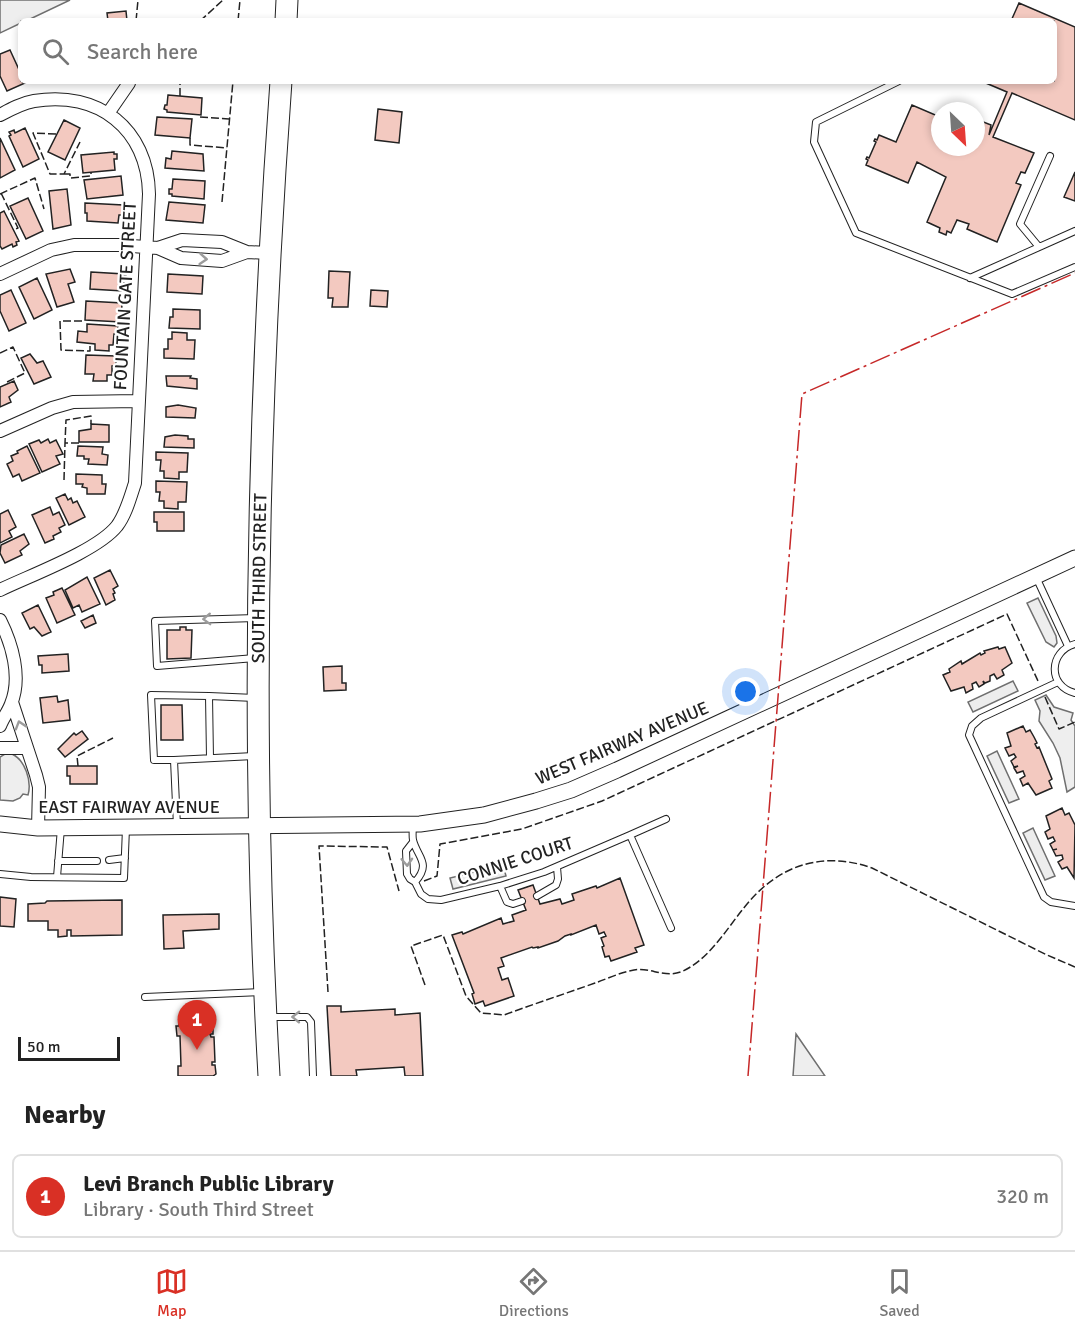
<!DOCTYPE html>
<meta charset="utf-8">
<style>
:root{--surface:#fff;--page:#f6f6f6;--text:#222;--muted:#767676;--line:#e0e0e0;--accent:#d93025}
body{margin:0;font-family:Signika,sans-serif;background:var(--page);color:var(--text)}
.compass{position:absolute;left:931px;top:102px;width:54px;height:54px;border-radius:50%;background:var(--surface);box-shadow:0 3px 9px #0003;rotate:155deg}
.scale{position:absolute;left:18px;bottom:15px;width:102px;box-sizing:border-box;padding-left:6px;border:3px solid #222;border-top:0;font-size:16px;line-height:21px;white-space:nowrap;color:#222;-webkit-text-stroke:4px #fff;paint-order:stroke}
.you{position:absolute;left:746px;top:692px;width:21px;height:21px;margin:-15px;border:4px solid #fff;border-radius:50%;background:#1a73e8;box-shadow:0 0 0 9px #1a73e833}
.badge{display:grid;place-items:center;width:39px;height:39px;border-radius:50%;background:var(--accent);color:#fff;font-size:20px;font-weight:700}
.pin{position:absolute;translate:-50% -50px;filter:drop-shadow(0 2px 3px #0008)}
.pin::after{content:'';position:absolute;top:32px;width:21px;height:18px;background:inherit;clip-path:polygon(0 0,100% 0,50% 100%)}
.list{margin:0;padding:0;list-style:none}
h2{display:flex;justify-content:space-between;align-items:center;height:78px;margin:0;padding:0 24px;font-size:26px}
h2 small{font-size:20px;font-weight:400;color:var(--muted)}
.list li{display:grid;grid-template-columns:39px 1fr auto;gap:18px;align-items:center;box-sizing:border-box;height:84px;margin:0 12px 12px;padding:0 12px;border:2px solid var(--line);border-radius:9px}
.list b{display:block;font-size:22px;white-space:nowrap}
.list p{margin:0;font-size:20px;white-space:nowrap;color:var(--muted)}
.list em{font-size:20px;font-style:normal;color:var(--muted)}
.icon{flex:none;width:33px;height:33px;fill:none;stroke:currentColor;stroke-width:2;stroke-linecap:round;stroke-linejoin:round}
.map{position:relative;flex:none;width:1075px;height:1076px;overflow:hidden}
.search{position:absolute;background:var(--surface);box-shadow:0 3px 9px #0003;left:18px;right:18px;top:18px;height:66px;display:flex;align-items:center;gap:15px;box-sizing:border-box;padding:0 21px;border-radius:9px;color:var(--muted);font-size:22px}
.sheet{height:174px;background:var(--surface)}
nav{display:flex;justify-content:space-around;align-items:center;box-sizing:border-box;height:84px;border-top:2px solid var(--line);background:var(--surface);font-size:16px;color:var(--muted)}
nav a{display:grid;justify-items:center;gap:3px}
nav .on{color:var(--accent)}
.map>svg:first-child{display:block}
.green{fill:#eee;stroke:#6f6f6f;stroke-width:1.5}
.parking{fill:#ededed;stroke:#6f6f6f;stroke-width:1.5}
.building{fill:#f3c9c0;stroke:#222;stroke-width:1.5}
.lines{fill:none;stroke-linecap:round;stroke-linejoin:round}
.service-casing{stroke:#222;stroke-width:8}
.minor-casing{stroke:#222;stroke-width:14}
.tertiary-casing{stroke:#222;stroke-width:17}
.trunk-casing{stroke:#222;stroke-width:23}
.service{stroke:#fff;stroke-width:6}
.minor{stroke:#fff;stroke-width:12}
.tertiary{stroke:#fff;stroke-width:15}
.trunk{stroke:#fff;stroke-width:21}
.fence{stroke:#222;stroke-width:1.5;stroke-dasharray:8 3;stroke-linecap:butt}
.power{stroke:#c62828;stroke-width:1.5;stroke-dasharray:21 4.5 3 4.5;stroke-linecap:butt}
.oneway{stroke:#9c9c9c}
.labels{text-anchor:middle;stroke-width:4.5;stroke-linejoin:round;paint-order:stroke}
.street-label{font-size:18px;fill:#222;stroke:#fff}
</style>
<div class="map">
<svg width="1075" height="1076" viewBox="0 0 1075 1076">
<rect width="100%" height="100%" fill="#fff"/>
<path class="green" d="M0,0H70L26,21H21V23L0,33Z
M1038,598L1056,636L1057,643L1054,647L1046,642L1027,603Z
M1046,695L1054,707L1073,713L1071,720L1075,726V787L1067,792L1060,758L1053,743L1039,721L1040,711L1035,700Z
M5,754H12C25,760 32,781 28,795L23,794L20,798L13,801L0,800V757Z
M796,1034L825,1076H793Z"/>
<path class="parking" d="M1013,681L1018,691L973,712L968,702Z
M997,751L1019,799L1009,803L987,756Z
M1033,828L1055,876L1045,880L1023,833Z
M503,865L506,876L453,889L450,878Z"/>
<path class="building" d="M1019,3L1075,27V120L1012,93L993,137L1034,153L1025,173L1021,172L1016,183L1021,185L997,242L967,229L969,224L957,220L951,233L947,231L946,235L939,232L940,228L927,222L946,177L917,162L908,183L866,165L868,160L866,159L867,157L869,158L876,142L874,141L875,139L877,140L879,135L896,142L912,105L940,117V147H976V119L991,125L989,135L1007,92L981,81H1054V21H1011Z
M126,11L127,21H108L107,13Z
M10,50L21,74V81L25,83L7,91L0,76V54Z
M168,95L202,98L201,115L167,112V110L164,109L165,105H167Z
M378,109L402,112L399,143L375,140Z
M157,117L192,119L190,138L155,135Z
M64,120L80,128L65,160L48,152Z
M25,128L39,159L23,167L9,136L11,135L9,132L14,130L15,133Z
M0,138L15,170L0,178Z
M172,151L203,154L204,171L165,168L166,158L171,159Z
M114,152V154H117V159H114L115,170L83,173L81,155Z
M1075,172V201L1064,197Z
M121,176L123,195L87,199L84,180Z
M173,179L205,181L204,199L172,196V194H169V189H172Z
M67,189L71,225L53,229L49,191Z
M28,198L43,231L26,239L10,206Z
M169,202L205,205L203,223L166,220Z
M85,203L123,205L122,215H119L118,223L87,221V213H85Z
M4,211L19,241L16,242L17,245L13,247L12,244L2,249L0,246V213Z
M70,269L75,282L68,284L74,302L57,307L46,274Z
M329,271L350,272L348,307H332L333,298H328Z
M91,272L124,274L123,276H126V281H124L123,291L90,289Z
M168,274L203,276L202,294L167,292Z
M37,278L52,310L34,319L19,287Z
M11,290L26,323L9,331L0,311V295Z
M371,290L388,291L387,307L370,306Z
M86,301L122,303L121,322L85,320Z
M173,309L200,310V329L169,328L170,317H173Z
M87,324L118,326L117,334H114L113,345H109V351L95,350V344L77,342L78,331L87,332Z
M172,332L187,333V340H195L194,359L164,358V349H168V339H172Z
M30,354L37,363L43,361L51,377L34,384L21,358Z
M86,355L116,356V366H112V375H107V381H93L94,374H85Z
M166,376H191L190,378L197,379V389L167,386Z
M14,381L18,390L9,397L11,402L0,407V387Z
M178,405L196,408L195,418L166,417V407Z
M91,424L109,425V442H79V431L91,429Z
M175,435L188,436V439H194V448L164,447L165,437Z
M48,439L50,443L56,440L63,454L56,456L60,464L42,472L29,444L39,440L41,443Z
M27,446L40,473L22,481L19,474L13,477L7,464L13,461L11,456L18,453L17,451Z
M78,446L103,447L102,454L108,455L107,465L88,464L89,459H84V456H77Z
M156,452L188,453L187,472H179V479L164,478V471H160L161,460H156Z
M76,474L102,475V484H106L105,494H87V488L82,487L83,484H76Z
M156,481L187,482L186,502H178V509L164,508V501H159L160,492H156Z
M65,494L68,500L71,498L73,503L77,501L85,517L69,525L56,498Z
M50,507L53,515L59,512L65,525L59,528L61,532L53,536L54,539L45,543L32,515Z
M8,510L16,527L9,531L12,537L0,543V514Z
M154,512H184V531H157V522H154Z
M24,534L29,544L20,551L22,555L5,563L0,553L1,545Z
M110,570L118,586L113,589L115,593L113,594L115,600L106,605L94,578Z
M87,577L100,604L82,612L79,605L73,608L65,590Z
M62,588L75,615L57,623L46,598L54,595L53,592Z
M38,605L51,632L42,636L34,627L30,629L22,613Z
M93,615L96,623L85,628L81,621Z
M180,627H186V630H192L191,658L167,659V630H180Z
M998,647L999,649L1005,647L1012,663L1002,670L1004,675L997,679L994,674L990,676V681L985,683L983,681L984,684L979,687L976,682L972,684L973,689L966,693L964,687L951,691L943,675L950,672L949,669L961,661L962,664L980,653L981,655L985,653L984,651Z
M68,654L69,671L42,673V665H39L38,656Z
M342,666V683H346V690L324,691L323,667Z
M57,696L58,702L68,700L70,720L43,723L40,698Z
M161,705H182L183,740H161Z
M1023,726L1026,732L1030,730L1034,737L1037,743L1035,744L1037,748L1039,747L1052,779L1049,781L1052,788L1036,795L1028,783L1023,786L1020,779L1025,776L1023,771L1017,773L1014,768L1018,766L1014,767L1011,761L1016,757L1014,754L1009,756L1005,748L1011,746L1007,733Z
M82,731L88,739L65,757L58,749L74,733L76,735Z
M67,766H97V784H70V776H67Z
M1062,808L1065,815L1069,813L1075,825L1074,878L1067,867L1062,869L1058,862L1063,859L1062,855L1056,856L1053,850L1057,849L1053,850L1050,844L1055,841L1053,837L1048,839L1045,832L1050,829L1046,816Z
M620,878L644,945L635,948L637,952L611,961L609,956L605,957L602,947L604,946L601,938L606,936L604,932L599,934L596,925L571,935V934L565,936L558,941L538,948V947L533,948L532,947L501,958L504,966L498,968L502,980L508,978L514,996L485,1006L483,1001L475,1004L472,994L474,993L452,935L462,932L463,934L501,918L503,924L514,921L512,915L526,910L518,890L533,885L540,904L560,899L562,904L574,900L572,894L596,886L597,888Z
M0,897L16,899L14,927L0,926Z
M122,900V935L71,936V930H67V936L58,937V930H48V921H28V904L45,903L47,901Z
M219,914V929L183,931L184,948L164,949L163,915Z
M327,1006H341V1012L395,1009V1015L420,1013L423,1076H405L404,1067L356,1070L357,1076H331Z
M188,1020H201V1022H210V1025H213V1034H210L211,1037H214L215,1062H212V1065H215L216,1074L213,1076H178V1066H181L180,1036H177L176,1026H179V1023H188Z"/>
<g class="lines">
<defs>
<path id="service" d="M899,81L816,122L814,142L856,233L1012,294L1075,267
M1039,247L1020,224L1050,156
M970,278L1075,231
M1036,577L1068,646
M1075,644C1049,651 1047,686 1075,693
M255,658L157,666L155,621L256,618
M1058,682L981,718L972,726L969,735L1044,897L1051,902L1075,906
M210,758L209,696L255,698
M174,760H154L151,695L209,696
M413,824C413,829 412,835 413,840C417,857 432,863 415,882
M177,826L174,760L254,756
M630,835L666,819
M413,842L406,851L407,874L410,879L415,882L421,894L428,899L441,900L500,886L544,872L630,835L671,928
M109,860L125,858
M58,861H97
M0,874L31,877L124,878L126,828
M57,877L61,828
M500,886L507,902L513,904L522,901
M537,896L556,885L558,879L557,867
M145,997L261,992
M269,1017H307L311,1022L313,1076"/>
<path id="minor" d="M109,112L129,83
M0,115C11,109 22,103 34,101C98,90 148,129 149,194L135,483C130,498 126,514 117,526C97,551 31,575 0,590
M158,248L182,240L222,242L247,252L269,253
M0,274L51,250L74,245H119L158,248L181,258L222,261L247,252
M0,431L52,408L73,402L137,401
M0,620C12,644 22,677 11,704C8,712 3,718 0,726
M12,702L36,775L39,787L38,828
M0,748H26"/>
<path id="tertiary" d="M0,824L38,828L420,824L484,815L536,801L571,790L617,770L1075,558"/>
<g id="trunk">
<path d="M286,21L287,0"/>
<path id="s1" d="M269,1076C250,745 257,412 281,81"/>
</g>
</defs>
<use href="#service" class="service-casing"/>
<use href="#minor" class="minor-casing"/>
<use href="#tertiary" class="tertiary-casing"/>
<use href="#trunk" class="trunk-casing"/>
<use href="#service" class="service"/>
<use href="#minor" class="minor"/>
<use href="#tertiary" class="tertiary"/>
<use href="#trunk" class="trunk"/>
<path class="fence" d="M136,21L138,0
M200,21L223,0
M238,21L240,0
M180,96V81
M200,117L229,119
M56,134L33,133L50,174H64L80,142
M190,138V145L227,148
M64,174H70V178L91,176V172
M1,193L18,228L13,230
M0,194L35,178L44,209
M222,202L233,81
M82,321H60L61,350L90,351V344
M0,353L13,347L25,373L5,383
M79,443H65L66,420L91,416V424
M64,480L65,443
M1045,697L1059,729L1075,722
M78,766L77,756L113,738
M424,881L437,876L440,844L522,829L602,801L1007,614L1038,681
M425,985L411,946L443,935L466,996L481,1013L504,1015C534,1004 564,994 595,983C607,979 621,972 634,970C651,967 665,979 683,971C709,959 726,930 743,909C776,866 821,850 872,868L1047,955L1075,967
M328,992L319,846L387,847L399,891"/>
<path class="power" d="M748,1076L802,394L1075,273"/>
</g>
<defs><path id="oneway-chevron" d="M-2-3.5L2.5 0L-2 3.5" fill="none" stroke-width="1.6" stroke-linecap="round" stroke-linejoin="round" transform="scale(1.5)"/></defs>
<g class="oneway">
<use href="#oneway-chevron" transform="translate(203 259) rotate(4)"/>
<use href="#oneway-chevron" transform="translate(207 619) rotate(178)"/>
<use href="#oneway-chevron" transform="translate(20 725) rotate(-107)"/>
<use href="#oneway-chevron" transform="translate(407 862) rotate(87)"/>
<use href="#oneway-chevron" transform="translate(296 1017) rotate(-179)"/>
</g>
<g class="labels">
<g class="street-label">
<text transform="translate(125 296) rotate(-87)" y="6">FOUNTAIN GATE STREET</text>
<text dy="6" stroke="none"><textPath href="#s1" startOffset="498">SOUTH THIRD STREET</textPath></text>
<text transform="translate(622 743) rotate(-23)" y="6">WEST FAIRWAY AVENUE</text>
<text x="129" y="813">EAST FAIRWAY AVENUE</text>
<text transform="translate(515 861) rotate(-18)" y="6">CONNIE COURT</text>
</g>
</g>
</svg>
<svg class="compass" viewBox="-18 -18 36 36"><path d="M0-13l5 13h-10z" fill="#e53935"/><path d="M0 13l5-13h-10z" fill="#767676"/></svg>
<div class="scale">50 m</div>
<div class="you"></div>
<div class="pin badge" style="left:197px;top:1050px">1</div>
<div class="search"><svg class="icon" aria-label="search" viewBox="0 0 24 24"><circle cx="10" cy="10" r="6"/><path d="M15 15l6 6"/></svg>Search here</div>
</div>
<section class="sheet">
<h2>Nearby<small></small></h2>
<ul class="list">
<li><span class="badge">1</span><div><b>Levi Branch Public Library</b><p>Library · South Third Street</p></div><em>320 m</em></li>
</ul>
</section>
<nav>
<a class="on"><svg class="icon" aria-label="map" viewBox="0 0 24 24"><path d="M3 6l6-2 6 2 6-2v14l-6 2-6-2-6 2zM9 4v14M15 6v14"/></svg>Map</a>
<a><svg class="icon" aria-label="directions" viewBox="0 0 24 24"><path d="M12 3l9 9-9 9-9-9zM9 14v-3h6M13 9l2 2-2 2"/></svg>Directions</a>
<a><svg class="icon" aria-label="saved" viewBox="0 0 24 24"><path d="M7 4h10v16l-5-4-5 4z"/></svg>Saved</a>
</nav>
